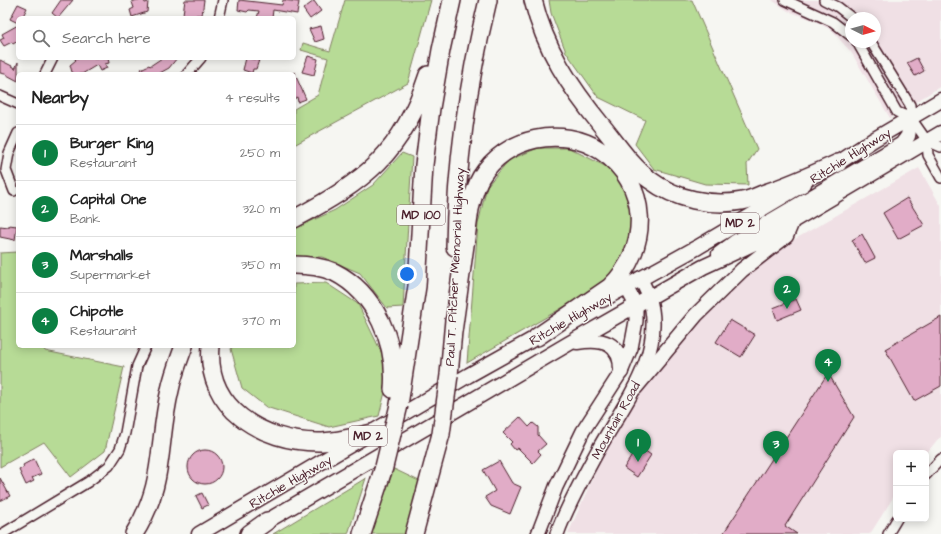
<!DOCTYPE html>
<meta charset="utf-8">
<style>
:root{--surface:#fff;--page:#f6f6f6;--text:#222;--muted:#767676;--line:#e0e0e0;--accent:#0b8043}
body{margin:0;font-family:"Architects Daughter",sans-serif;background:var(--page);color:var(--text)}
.controls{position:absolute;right:12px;bottom:12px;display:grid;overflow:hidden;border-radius:6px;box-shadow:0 2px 10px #0003}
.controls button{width:36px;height:36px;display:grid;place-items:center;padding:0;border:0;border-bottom:1px solid var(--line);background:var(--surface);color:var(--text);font:20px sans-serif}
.compass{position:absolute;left:845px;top:12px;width:36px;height:36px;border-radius:50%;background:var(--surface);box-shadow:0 2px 10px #0003;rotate:95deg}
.you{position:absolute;left:407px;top:274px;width:14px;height:14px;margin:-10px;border:3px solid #fff;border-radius:50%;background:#1a73e8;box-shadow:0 0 0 6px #1a73e833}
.badge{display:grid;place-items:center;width:26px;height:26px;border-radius:50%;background:var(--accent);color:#fff;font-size:13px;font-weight:700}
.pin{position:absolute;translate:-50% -33px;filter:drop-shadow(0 1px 2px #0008)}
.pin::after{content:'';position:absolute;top:21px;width:14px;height:12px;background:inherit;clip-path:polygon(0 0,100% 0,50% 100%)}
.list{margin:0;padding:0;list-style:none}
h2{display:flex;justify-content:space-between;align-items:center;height:52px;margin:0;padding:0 16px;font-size:17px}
h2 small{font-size:13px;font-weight:400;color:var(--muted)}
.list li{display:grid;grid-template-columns:26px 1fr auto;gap:12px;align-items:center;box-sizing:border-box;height:56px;padding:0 16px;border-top:1px solid var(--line)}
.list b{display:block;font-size:15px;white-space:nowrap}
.list p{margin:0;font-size:13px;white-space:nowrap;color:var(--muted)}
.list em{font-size:13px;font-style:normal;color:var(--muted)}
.icon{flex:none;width:22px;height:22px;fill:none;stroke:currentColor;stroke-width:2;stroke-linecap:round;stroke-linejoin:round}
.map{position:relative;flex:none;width:941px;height:534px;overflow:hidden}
.search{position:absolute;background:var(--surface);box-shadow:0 2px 10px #0003;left:16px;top:16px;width:280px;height:44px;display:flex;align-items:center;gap:10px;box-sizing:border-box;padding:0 14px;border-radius:6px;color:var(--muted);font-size:15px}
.panel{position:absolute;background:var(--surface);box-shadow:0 2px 10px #0003;left:16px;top:72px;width:280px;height:276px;border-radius:6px}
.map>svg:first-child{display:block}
.built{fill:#f0e0e5;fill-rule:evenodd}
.green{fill:#b7db96;stroke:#807d60}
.building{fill:#e1acc7;stroke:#4a1f2b}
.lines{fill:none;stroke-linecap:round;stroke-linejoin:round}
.minor-casing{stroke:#4a1f2b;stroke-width:12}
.secondary-casing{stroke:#4a1f2b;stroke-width:16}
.primary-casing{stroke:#4a1f2b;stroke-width:17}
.motorway-casing{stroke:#4a1f2b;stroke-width:20}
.minor{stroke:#f6f6f2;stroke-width:9}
.secondary{stroke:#f6f6f2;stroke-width:13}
.primary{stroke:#f6f6f2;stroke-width:14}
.motorway{stroke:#f6f6f2;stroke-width:17}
.motorway-bridge-casing{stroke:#4a1f2b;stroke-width:20;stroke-linecap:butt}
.motorway-bridge{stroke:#f6f6f2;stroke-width:17}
.labels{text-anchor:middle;stroke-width:3;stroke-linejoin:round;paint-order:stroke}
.shield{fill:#f6f6f2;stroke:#7e6067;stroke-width:1}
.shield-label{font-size:12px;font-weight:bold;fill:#4a1f2b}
.street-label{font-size:13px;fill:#4a1f2b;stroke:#f6f6f2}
</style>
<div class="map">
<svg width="941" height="534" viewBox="0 0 941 534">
<rect width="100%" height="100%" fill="#f6f6f2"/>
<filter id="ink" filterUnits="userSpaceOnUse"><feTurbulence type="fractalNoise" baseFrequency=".025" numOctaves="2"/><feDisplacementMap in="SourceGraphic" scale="8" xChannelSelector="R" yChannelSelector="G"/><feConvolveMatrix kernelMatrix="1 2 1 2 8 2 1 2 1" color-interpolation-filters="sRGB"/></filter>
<g filter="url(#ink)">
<path class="built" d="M772,0H941V86L890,118L851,52L831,30L815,21L788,11ZM851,18H875V42H851Z
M919,168L941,206V437L937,440L926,454L896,453V493L870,534H568L602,457L629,410L646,387L696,326L729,292L776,250Z"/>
<path class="green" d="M345,0H431L408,83L294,145V109L318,95L328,58L301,50L303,43L330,51Z
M549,0H692L757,149L747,164L748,185L705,184L654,169L635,144L645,120L598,97L566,52L551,13Z
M538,148H569L609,168L622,182L631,206L632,234L624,262L593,290L467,363L478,224L487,186L509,160Z
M402,153L412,157L403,307L387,308L360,273L322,257H294V229L335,210L373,185Z
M18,252V346H43L45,351L124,367L105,451L71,477L44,442L0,467V253Z
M326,283L358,304L385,360L386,388L379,416L329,427L266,407L242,388L231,349L233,346H294V284Z
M394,469L419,481L407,534H370Z
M366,478L348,534H273Z"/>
<path class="building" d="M61,0H73L58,18L52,13Z
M137,0H144L145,3L148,2L147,12L132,17L130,10L134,8L132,2Z
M185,0H204L202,15H196V18H185V15L183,14Z
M239,0L282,5L283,0L299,2L297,14L273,10L272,18H257L259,11L249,10L247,12L238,10Z
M314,1L321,11L310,19L303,9Z
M18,4L27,8L22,18H18V23L10,19Z
M18,25V41L13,44L12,42L4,46L0,40L4,38L2,34Z
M321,26L324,39L315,42L309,29Z
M308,56L318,59L314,75L302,72Z
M74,58H108L109,63L105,64L107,68L100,71L97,65L82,74H75L72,72L70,65L76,60Z
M162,58H177L169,68L158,74H144L141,69L149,65L150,66Z
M246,58L259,60L256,69H253L252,73L243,70Z
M917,58L924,71L915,76L907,63Z
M0,60L14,67L15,69L18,62V81L5,74L0,73Z
M294,72L306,99L298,102L297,97L294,99Z
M907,198L924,225L898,239L883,213Z
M9,225L17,226L15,240L0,237V226L9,227Z
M862,234L875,258L865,263L852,240Z
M796,299L801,310L777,320L773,308Z
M941,317V386L914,401L885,349Z
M730,320L755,335L741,357L716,342Z
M828,373L854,417L785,526L797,534H723Z
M520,417L529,427L533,423L538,427V435L546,444L538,451L541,454L533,463L518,448L515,450L510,444L512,442L503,433Z
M638,446L651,455L637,477L624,468Z
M188 467a17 17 0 1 1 34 0a17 17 0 1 1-34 0Z
M34,459L41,474L32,478L34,481L26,485L19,470L24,467L23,465Z
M499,461L512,483L521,487L510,514L491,506L485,497L495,491L483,470Z
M0,478L10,496L0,501Z
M202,493L208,505L202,508L196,496Z"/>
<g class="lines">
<defs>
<path id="minor" d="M785,0L833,22L851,36
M824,0L838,7L852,18
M219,18L223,0
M857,42L897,112L911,118
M871,42L910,105L911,118L927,141L928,155L941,178
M45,74L53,58
M187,74L201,58
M0,96L18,104
M927,141L941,147
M14,191L6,170L9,153L18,133
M926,475L941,459
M2,534L88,482L109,466L120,449L125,433L137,366L146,346
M888,534L897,519"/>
<path id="secondary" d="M538,534L556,487L583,431L621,372L631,348L636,321V305L626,287
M557,534C566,508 584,476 597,452C622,406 667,353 649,297C647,291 643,284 640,278"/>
<path id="primary" d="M829,169L873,140L941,100
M719,254L735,242L902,144L908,136L911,118
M602,300L698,247L804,184
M577,342C602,338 622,342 621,372
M635,388L696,315L742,270L786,236L791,224
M257,527L568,344L703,267L757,242L941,133
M199,534L469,375L546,332"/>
<path id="motorway" d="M533,0C545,49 570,87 602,126C617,144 631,166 650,180C675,199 711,207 742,201C750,200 758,196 765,193C790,185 814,174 838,163
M294,219C365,181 402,154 428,75
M455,247C456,163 468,82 488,0
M294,265C306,265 322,267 334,272C376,293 397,344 393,389
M453,332L470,209C473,198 475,187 481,177C505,137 562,125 601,151C650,183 651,248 610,287L537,337
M211,346C205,408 262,442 318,442C336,442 355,437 372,433
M449,375L454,320
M399,405L417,286L424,165L431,108L441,50L452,0
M134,534C166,484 157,443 170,390C173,375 179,360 184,346
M249,534L267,521
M362,534L384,467
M414,534L441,434"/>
</defs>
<use href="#minor" class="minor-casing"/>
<use href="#secondary" class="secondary-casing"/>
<use href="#primary" class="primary-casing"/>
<use href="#motorway" class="motorway-casing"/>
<use href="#minor" class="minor"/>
<use href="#secondary" class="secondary"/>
<use href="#primary" class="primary"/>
<use href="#motorway" class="motorway"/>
<defs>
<path id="motorway-bridge" d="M441,434L449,375
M384,467L399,405"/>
</defs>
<use href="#motorway-bridge" class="motorway-bridge-casing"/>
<use href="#motorway-bridge" class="motorway-bridge"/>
</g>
</g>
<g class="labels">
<g class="shield">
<rect x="397" y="205" width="48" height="20" rx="3"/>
<rect x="721" y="213" width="38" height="20" rx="3"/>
<rect x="349" y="426" width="38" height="20" rx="3"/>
</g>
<g class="shield-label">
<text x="421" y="219">MD 100</text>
<text x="740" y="227">MD 2</text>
<text x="368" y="440">MD 2</text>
</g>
<g class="street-label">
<text transform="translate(850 155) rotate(-32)" y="5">Ritchie Highway</text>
<text transform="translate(454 267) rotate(-87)" y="5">Paul T. Pitcher Memorial Highway</text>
<text transform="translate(570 318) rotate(-30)" y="5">Ritchie Highway</text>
<text transform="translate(615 420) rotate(-61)" y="5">Mountain Road</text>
<text transform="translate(290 481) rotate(-30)" y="5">Ritchie Highway</text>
</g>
</g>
</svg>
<div class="controls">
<button>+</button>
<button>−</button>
</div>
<svg class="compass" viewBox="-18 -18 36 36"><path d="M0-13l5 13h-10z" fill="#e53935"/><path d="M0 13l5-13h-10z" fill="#767676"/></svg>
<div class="you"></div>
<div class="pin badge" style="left:638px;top:462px">1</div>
<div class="pin badge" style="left:787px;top:309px">2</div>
<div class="pin badge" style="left:776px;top:464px">3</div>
<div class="pin badge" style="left:828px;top:382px">4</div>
<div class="search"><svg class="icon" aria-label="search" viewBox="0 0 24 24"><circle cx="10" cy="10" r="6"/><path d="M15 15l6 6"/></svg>Search here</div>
<section class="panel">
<h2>Nearby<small>4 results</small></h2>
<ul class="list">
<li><span class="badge">1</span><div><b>Burger King</b><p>Restaurant</p></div><em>250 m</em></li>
<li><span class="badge">2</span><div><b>Capital One</b><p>Bank</p></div><em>320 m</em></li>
<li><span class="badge">3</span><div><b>Marshalls</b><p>Supermarket</p></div><em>350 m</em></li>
<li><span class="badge">4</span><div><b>Chipotle</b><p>Restaurant</p></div><em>370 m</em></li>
</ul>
</section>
</div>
